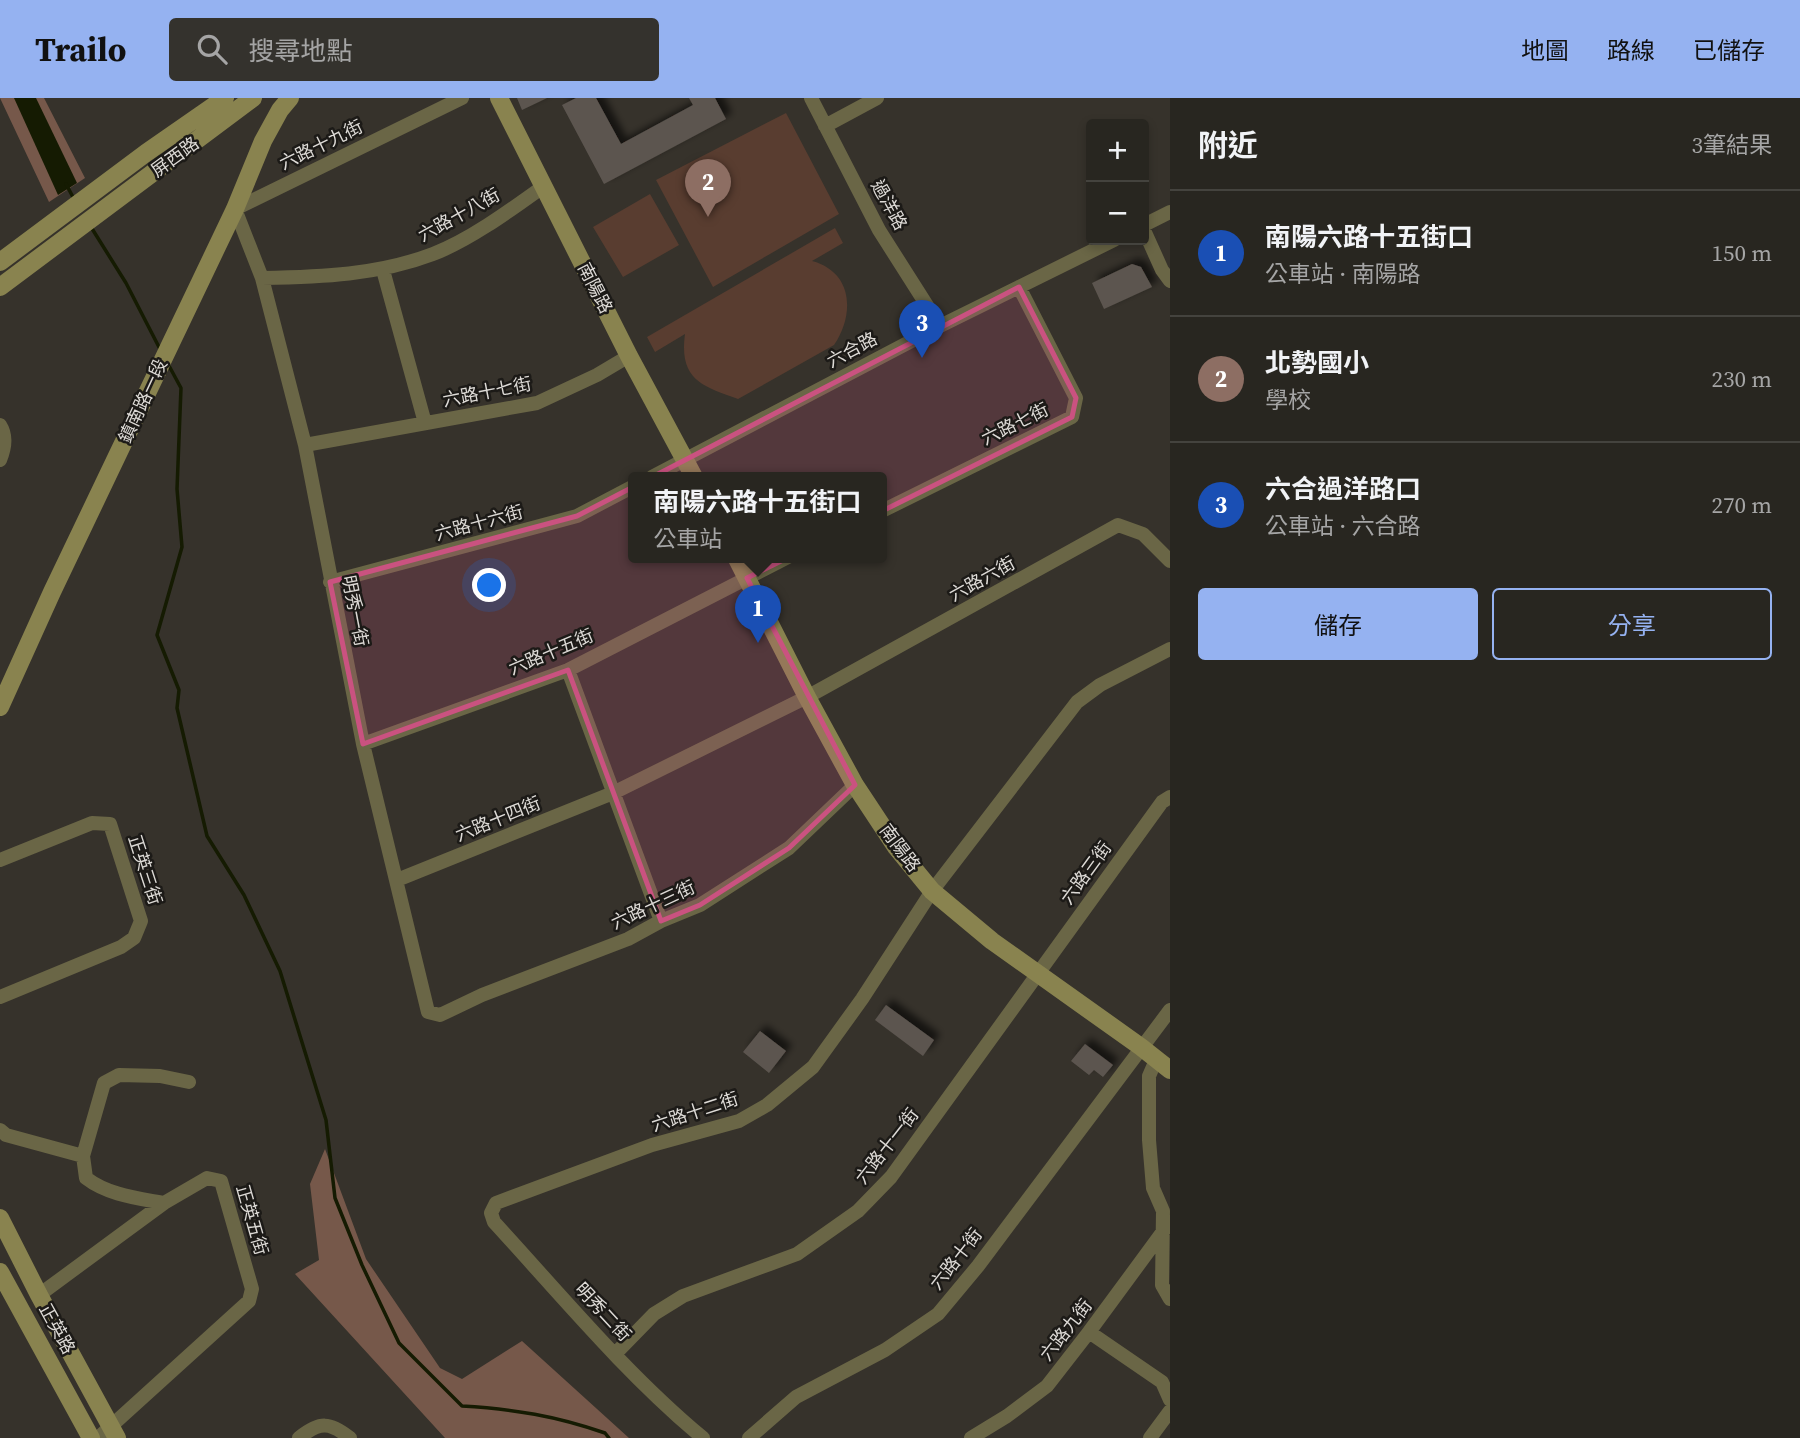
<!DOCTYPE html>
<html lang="zh-TW">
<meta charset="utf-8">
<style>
:root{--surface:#282620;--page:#34322d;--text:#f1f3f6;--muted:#a5a5a5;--line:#44433e;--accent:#95b2f1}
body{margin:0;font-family:"Source Serif 4","Noto Sans TC",serif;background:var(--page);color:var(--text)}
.controls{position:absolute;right:21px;top:21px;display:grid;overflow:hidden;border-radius:7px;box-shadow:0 4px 10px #0003}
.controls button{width:63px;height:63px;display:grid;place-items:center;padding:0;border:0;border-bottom:2px solid var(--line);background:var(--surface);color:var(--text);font:35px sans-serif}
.you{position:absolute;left:490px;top:488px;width:24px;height:24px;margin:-18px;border:5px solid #fff;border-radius:50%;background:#1a73e8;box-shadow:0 0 0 10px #1a73e833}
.badge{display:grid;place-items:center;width:46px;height:46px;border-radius:50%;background:var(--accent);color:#fff;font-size:23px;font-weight:700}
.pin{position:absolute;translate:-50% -58px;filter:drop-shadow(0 2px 4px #0008)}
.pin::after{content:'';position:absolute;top:37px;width:24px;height:21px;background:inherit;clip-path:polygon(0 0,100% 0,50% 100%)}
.popup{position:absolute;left:628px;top:374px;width:259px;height:91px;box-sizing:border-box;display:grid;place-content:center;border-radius:7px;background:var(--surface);filter:drop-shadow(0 2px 5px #0005);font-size:23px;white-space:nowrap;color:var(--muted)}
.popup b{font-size:26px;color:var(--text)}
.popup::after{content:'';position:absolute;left:50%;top:100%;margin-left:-14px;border:14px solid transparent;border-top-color:var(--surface)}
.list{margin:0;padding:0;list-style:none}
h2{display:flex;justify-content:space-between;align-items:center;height:91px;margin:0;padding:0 28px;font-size:30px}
h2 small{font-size:23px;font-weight:400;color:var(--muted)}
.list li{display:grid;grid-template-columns:46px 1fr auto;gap:21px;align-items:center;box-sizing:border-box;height:126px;padding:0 28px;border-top:2px solid var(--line)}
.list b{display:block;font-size:26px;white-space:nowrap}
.list p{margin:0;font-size:23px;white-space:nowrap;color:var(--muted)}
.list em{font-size:23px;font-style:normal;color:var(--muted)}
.actions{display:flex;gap:14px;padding:21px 28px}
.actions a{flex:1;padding:16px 0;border:2px solid var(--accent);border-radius:7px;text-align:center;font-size:24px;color:var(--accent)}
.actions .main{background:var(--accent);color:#111}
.icon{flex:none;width:38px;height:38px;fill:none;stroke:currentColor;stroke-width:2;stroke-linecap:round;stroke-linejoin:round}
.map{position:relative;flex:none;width:1170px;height:1340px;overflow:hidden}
header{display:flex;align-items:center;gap:42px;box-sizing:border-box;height:98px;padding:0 35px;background:var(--accent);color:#111}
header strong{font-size:33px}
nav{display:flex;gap:38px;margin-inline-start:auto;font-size:24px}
.search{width:490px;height:63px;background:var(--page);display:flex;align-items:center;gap:18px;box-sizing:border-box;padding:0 24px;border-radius:7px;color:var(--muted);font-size:26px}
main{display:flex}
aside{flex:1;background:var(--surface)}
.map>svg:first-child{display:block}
.green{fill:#593d30}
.forest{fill:#76584a}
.water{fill:#151b02}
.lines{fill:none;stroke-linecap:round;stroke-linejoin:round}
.stream{stroke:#151b02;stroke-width:3.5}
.building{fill:#5c554f;filter:url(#shadow)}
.street{stroke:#6a6646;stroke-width:14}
.secondary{stroke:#89834f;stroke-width:18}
.marked{fill:#ca5280;fill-opacity:0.2;stroke:#ca5280;stroke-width:5;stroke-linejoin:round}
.labels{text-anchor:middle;stroke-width:5;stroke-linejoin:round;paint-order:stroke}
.street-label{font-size:18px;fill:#dddad6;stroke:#1c1a17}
</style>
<header>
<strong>Trailo</strong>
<div class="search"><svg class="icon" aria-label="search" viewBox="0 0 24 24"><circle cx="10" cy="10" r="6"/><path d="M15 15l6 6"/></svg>搜尋地點</div>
<nav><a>地圖</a><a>路線</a><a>已儲存</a></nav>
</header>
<main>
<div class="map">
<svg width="1170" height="1340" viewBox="0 0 1170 1340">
<defs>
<filter id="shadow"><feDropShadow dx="6" dy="-6" stdDeviation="3.5" flood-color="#0009"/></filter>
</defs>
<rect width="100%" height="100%" fill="#36322b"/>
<path class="green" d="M786,15L839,116L713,189L656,82Z
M650,96L679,147L623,179L593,129Z
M835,130L843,145L812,163C853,174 855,216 834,247L738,301C701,288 679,281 685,236L655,254L647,239Z"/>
<path class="forest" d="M0,0H44L85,80L49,104Z
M325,1051L366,1161L440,1270L462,1281L522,1243L629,1340H445L295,1176L319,1162L310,1086Z"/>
<path class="water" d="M14,0H36L77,85L58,97Z"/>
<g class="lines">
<path class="stream" d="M66,86L74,101
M91,129L126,185L161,253
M168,266L181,290L177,391L182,449L157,537L179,592L177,610L207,738L244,797L280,873L326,1022L335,1100L362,1167L399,1245L462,1308C514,1311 556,1318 605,1335L609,1340"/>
</g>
<path class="building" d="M517,0H547L522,12Z
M576,0H596L621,46L693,7L689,0H715L726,21L604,86L562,7Z
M1132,166L1141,169L1152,189L1104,211L1092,185Z
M886,907L934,942L923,958L875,922Z
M760,933L786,953L769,975L743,954Z
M1085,946L1113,967L1103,979L1094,972L1089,977L1071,963Z"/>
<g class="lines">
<path class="street" d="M462,0L235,111L262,180L305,347L363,646L428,914L440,917L482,897L628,841L661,823L700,807L789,750L855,687
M811,0L879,132L940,228
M825,28L877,0
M1144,127L1170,114
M1144,132L1162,172L1170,183
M383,172L425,325
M262,180C321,179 378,177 433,156C470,142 512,111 544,88
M0,327C7,338 5,350 0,362
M305,347L537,305L597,277L629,258
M652,379L940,228L1114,142
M882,413L1072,319L1076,300L1019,189
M330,484L577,418L634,388
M568,572L661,823
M363,646L568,572L788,459
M0,762L92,725L110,726L141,823L134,840L121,849L0,899
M397,782L613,695L807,599L1118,427L1143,436L1170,463
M1156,962L1149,978V1042L1153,1090L1163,1113L1162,1187L1170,1201
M0,1032L6,1037L83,1058
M164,1105C137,1100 108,1097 86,1080L83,1058L104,985L119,977L160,978L189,984
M39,1197L164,1105L207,1080L221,1083L252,1191L249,1203L98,1340
M1089,1234L1162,1284L1170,1302
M615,1256L654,1216L683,1198L797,1156L858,1113L891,1079L1162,704L1170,699
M299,1340C320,1323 330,1324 350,1340
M703,1340C626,1276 561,1197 494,1124L491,1115L496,1105L652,1047L739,1023L767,1007L813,969L862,901L932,793L1077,604L1100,587L1170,551
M749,1340L796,1299L885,1252L938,1216L978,1168L1170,912
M971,1340L1007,1318L1047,1288L1089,1234L1170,1124
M1150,1340L1170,1313"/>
<path class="secondary" d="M499,0L629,258L694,379
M0,164L146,55L225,0
M0,189L253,0
M736,459L807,599L855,687L896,749L932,793L992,843L1141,949L1170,972
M0,609L52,494L235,111L263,43L280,12L290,0
M0,1120L39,1197L117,1340
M0,1174L91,1340"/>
</g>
<path class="marked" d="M1019,189L1076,300L1072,319L747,480L855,687L789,750L700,807L661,823L568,572L363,646L330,484L577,418Z"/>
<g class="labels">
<g class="street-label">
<text transform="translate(321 47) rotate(-26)" y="6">六路十九街</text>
<text transform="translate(175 59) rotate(-36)" y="6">屏西路</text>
<text transform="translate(889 107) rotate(61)" y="6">過洋路</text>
<text transform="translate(459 117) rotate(-29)" y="6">六路十八街</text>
<text transform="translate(595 190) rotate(63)" y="6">南陽路</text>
<text transform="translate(852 252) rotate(-28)" y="6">六合路</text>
<text transform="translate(487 294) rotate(-11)" y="6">六路十七街</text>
<text transform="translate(143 303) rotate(-65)" y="6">鎮南路一段</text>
<text transform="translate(1015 326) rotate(-26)" y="6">六路七街</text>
<text transform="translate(479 425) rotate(-15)" y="6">六路十六街</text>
<text transform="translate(982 481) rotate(-29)" y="6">六路六街</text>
<text transform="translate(355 513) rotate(79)" y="6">明秀一街</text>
<text transform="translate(551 554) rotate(-23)" y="6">六路十五街</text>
<text transform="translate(498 721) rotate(-22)" y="6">六路十四街</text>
<text transform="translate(900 750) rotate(53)" y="6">南陽路</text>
<text transform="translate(145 772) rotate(72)" y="6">正英三街</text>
<text transform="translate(1086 775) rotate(-54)" y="6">六路三街</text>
<text transform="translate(653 807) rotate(-25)" y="6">六路十三街</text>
<text transform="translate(695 1014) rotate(-18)" y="6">六路十二街</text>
<text transform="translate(887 1048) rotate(-52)" y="6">六路十一街</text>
<text transform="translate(252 1122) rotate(74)" y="6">正英五街</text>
<text transform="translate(956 1161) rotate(-52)" y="6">六路十街</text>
<text transform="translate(603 1214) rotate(47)" y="6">明秀二街</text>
<text transform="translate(57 1231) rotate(61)" y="6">正英路</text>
<text transform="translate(1066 1232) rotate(-52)" y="6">六路九街</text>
</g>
</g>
</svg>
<div class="controls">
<button>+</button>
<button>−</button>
</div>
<div class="you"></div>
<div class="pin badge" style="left:758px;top:545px;background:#1a4fb4">1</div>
<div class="popup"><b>南陽六路十五街口</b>公車站</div>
<div class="pin badge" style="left:708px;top:119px;background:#8d6e63">2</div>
<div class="pin badge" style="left:922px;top:260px;background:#1a4fb4">3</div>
</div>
<aside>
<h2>附近<small>3筆結果</small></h2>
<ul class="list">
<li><span class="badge" style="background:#1a4fb4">1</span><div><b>南陽六路十五街口</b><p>公車站 · 南陽路</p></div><em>150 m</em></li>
<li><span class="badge" style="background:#8d6e63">2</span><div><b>北勢國小</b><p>學校</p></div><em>230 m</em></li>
<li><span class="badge" style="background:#1a4fb4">3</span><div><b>六合過洋路口</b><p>公車站 · 六合路</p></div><em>270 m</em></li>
</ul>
<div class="actions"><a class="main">儲存</a><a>分享</a></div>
</aside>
</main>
